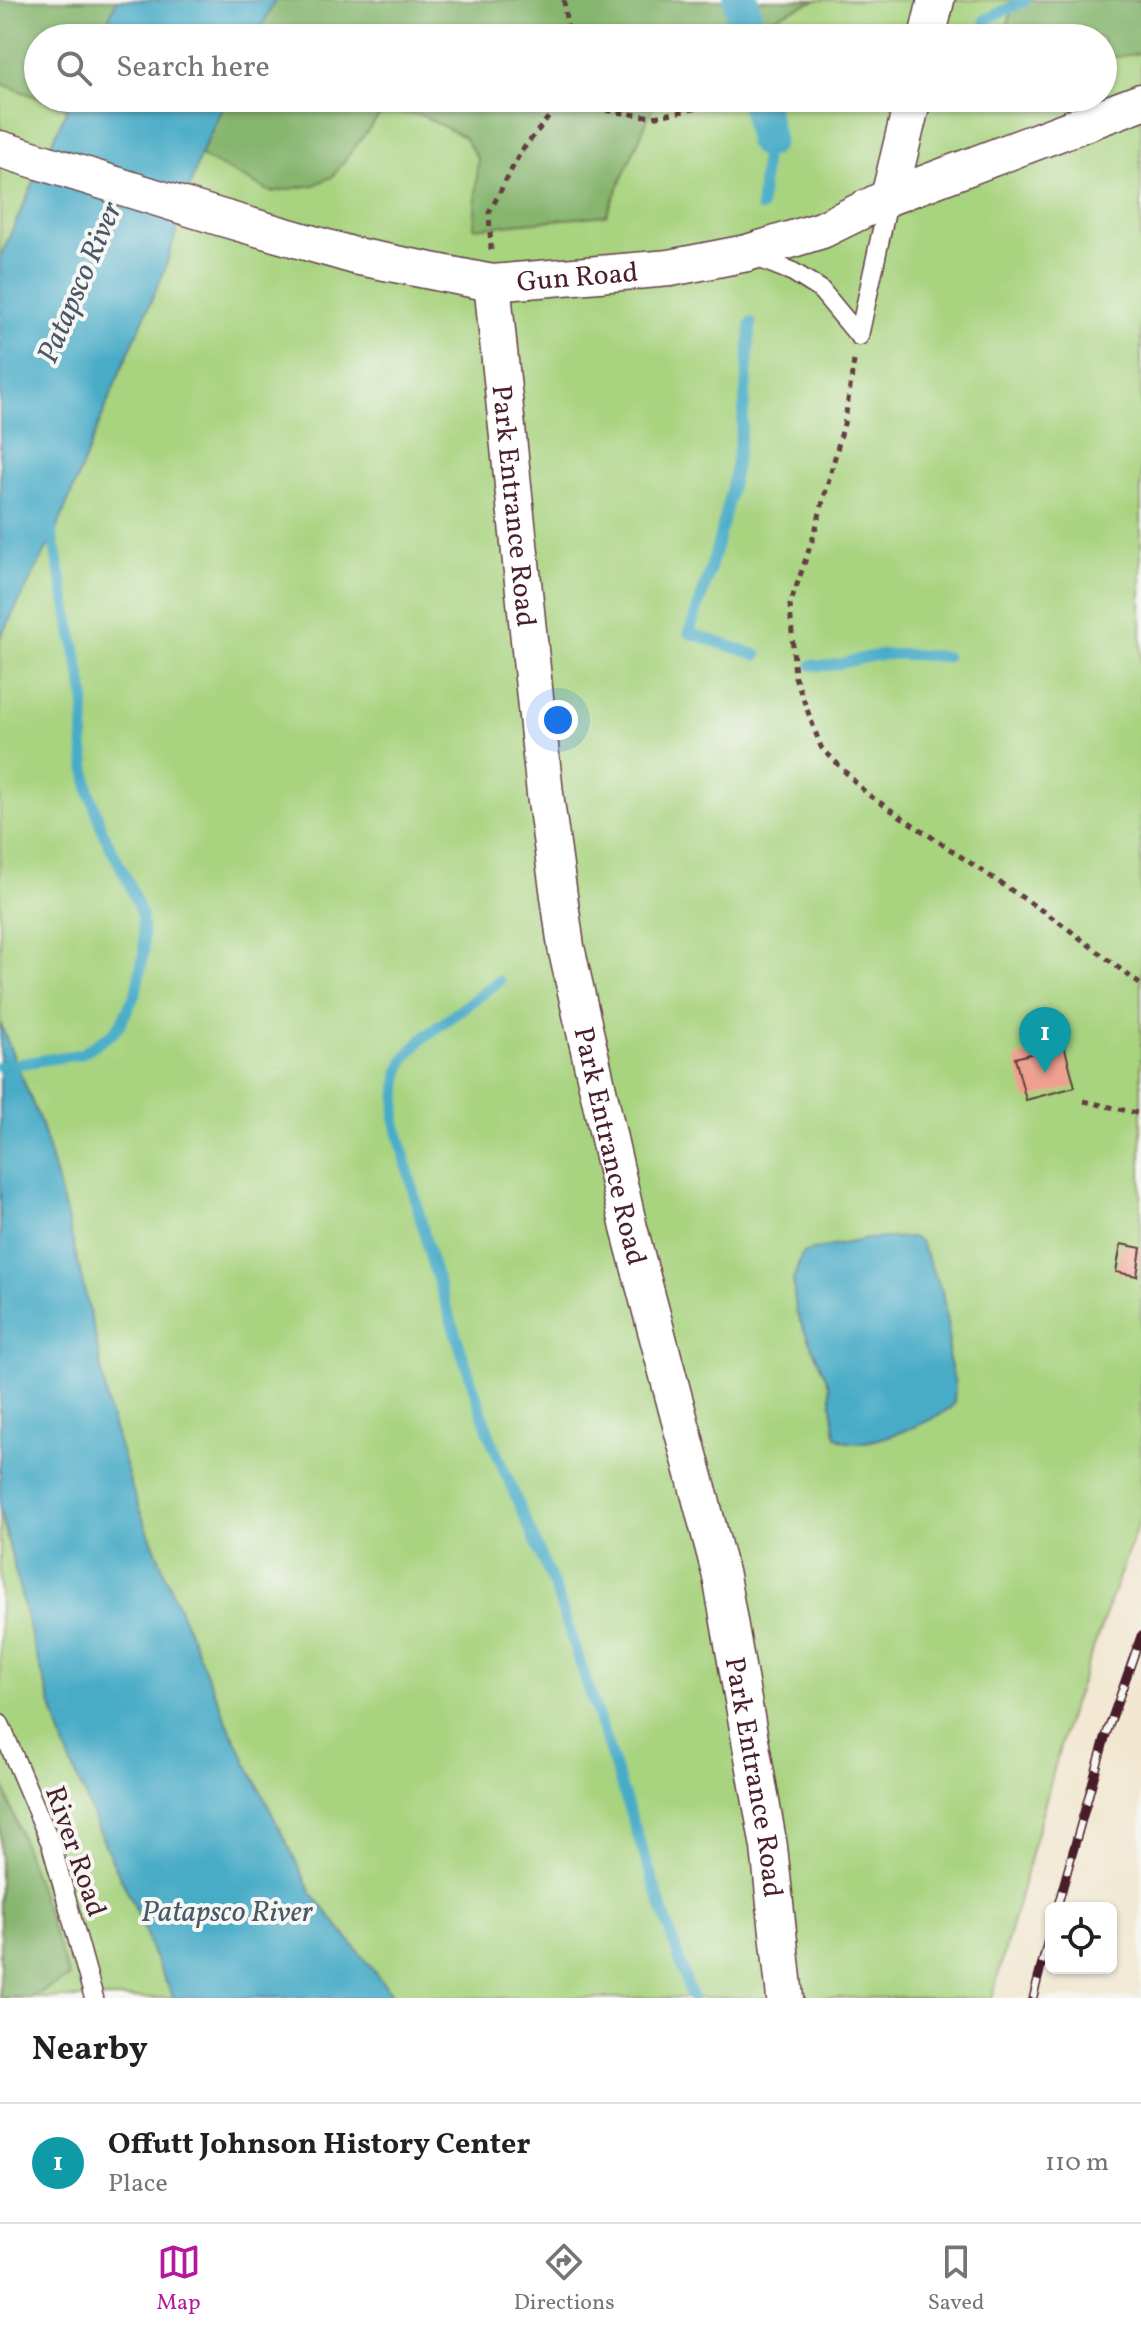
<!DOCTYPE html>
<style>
:root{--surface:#fff;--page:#f6f6f6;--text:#202124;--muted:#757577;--line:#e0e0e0;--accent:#b5179e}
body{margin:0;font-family:Vollkorn,serif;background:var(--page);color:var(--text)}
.controls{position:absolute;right:24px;bottom:24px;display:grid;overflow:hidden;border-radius:12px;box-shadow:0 2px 6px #0004}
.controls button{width:72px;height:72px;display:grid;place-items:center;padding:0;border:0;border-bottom:2px solid var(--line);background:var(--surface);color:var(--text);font:40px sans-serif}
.you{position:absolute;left:558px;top:720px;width:28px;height:28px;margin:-20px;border:6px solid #fff;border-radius:50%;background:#1a73e8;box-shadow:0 0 0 12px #1a73e833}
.badge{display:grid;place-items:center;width:52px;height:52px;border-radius:50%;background:var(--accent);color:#fff;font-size:26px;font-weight:700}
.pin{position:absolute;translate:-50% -66px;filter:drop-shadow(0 2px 4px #0008)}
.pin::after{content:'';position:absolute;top:42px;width:28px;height:24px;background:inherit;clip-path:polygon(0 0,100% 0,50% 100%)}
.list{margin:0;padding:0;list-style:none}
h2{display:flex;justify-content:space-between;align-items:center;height:104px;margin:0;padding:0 32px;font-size:34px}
h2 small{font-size:26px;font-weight:400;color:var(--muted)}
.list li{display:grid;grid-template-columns:52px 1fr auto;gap:24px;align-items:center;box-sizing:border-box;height:120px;padding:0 32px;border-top:2px solid var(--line)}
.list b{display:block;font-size:30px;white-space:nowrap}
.list p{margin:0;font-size:26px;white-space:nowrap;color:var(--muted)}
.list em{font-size:26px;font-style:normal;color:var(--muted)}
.icon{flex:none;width:44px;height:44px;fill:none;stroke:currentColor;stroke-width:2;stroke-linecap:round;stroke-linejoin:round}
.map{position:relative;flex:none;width:1141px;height:1998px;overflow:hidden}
.search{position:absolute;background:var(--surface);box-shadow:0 2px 6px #0004;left:24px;right:24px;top:24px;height:88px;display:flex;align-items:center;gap:20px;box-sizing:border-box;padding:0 28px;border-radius:44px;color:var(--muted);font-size:30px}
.sheet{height:224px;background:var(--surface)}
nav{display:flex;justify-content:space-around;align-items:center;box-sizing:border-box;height:112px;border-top:2px solid var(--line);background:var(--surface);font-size:22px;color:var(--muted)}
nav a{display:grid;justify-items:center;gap:4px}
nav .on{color:var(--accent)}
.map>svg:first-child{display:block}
.green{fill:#a8d37f;stroke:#797955;stroke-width:2;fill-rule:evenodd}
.forest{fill:#86b56e;stroke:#686a4c;stroke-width:2}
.water{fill:#48acc7;stroke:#496679;stroke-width:2}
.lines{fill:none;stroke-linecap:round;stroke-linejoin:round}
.stream{stroke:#48acc7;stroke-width:11}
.canal{stroke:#48acc7;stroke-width:36}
.building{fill:#efa090}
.lane-casing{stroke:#633d43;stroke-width:21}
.street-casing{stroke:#633d43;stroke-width:39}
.path{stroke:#633d43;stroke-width:5;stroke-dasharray:6 6;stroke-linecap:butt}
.lane{stroke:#fff;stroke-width:18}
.street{stroke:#fff;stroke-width:36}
.rail-casing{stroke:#4a1f2b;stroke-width:9}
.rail{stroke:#f6f6f2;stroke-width:6;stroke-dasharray:18;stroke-linecap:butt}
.labels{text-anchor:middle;stroke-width:8;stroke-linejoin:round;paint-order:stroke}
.street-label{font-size:28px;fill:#4a1f2b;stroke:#f6f6f2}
.water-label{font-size:30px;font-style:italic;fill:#495769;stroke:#f6f6f2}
</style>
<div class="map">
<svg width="1141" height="1998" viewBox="0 0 1141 1998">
<rect width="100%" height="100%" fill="#f6f6f2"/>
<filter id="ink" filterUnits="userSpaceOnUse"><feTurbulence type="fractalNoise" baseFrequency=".0125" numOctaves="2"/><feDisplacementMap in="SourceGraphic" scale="16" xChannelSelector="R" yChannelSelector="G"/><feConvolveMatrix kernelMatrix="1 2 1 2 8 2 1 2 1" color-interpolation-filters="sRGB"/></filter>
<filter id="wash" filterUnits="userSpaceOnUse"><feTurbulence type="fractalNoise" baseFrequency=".006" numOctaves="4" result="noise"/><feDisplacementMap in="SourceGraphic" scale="32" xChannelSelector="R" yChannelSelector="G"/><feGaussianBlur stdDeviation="1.8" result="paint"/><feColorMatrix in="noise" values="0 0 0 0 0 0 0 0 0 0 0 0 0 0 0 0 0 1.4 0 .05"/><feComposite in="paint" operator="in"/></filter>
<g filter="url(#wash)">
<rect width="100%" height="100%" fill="#f1e5cc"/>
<path class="green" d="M0,0H1141V1516L1067,1721L992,1998H0ZM38,38H1103V98H38Z"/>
<path class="forest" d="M0,0H117L100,38H38V98H72L67,109L0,83Z
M275,0H816L724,38H256Z
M1014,0H1141V53L1103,59V38H1008L1006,31Z
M227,98H657L606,215L474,228L478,159L464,137L421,115L395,113L379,116L332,177L314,185L271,192L200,156Z
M0,1775L69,1977L30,1998L0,1997Z"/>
<path class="water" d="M117,0H275L256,38H100Z
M72,98H227L200,155L164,272L117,379L58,527L0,638V257Z
M0,1023L41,1124L67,1217L96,1339L109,1412L135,1498L176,1601L230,1729L311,1892L395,1998H174L152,1953L142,1922L106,1847L66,1751L33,1644L0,1509Z
M912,1237L920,1242L942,1291L949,1335L948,1355L955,1384L954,1404C938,1421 869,1447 847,1442C843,1441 839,1438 836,1436L829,1384L796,1312L793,1280L802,1254L808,1251L867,1239Z"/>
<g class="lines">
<path class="stream" d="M985,20L1026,0
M761,207L766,140
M751,323C748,357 746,392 742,426C733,497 713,566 689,633L757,655
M812,665C835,669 858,657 881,655C903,653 925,655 946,657
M499,981L423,1038L406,1057L399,1072L395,1120L431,1260L491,1440L555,1588L692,1998
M0,1067L81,1054L113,1033L121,1023L136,992L144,951L142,916L128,881L104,835L89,791L83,746L85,697L51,529"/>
<path class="canal" d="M741,0L747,38
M760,109L766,140"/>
</g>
<g id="blocks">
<path class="building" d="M1064,1045L1075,1087L1026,1100L1015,1058Z
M1121,1244L1141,1248L1137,1276L1116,1272Z"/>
</g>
</g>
<g filter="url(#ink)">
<use href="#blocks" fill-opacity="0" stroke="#633d43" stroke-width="2"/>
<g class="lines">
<defs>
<path id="lane" d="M753,256L793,272L820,289L859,336L889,197
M0,1724L51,1844L94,1998"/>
<g id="street">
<path d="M927,38L936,0"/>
<path id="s1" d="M0,149L219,217L355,256L492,283L670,268L747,253L822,230L889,197L1141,102"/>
<path d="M889,197L913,98"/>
<path id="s2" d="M492,283L545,794L566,947L629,1228L721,1576L769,1847L785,1998"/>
</g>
</defs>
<use href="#lane" class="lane-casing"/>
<use href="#street" class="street-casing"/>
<path class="path" d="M564,0L568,38
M559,104L653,117L750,98
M491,250L489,213L520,153L559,104L561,98
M854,361L845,420L814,535L790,605L795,677L821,747L867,794L1059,922L1141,985
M1084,1101L1141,1114"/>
<use href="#lane" class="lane"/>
<use href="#street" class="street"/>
<defs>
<path id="rail" d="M1057,1908L1105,1738L1141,1636
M1033,1998L1051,1928"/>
</defs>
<use href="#rail" class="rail-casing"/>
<use href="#rail" class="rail"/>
</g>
</g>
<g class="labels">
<g class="street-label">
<text dy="10" stroke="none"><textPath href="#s1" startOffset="596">Gun Road</textPath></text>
<text dy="10" stroke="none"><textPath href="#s2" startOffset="224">Park Entrance Road</textPath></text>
<text dy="10" stroke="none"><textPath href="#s2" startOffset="872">Park Entrance Road</textPath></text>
<text dy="10" stroke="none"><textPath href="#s2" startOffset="1520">Park Entrance Road</textPath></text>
<text transform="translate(77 1851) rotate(71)" y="10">River Road</text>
</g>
<g class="water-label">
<text transform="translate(79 282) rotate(-67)" y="10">Patapsco River</text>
<text x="227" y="1921">Patapsco River</text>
</g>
</g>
</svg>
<div class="controls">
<button><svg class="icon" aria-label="locate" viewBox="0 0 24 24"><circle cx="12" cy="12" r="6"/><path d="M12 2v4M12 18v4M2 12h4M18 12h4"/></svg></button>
</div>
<div class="you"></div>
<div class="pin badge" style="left:1045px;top:1073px;background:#0f9aa8">1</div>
<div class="search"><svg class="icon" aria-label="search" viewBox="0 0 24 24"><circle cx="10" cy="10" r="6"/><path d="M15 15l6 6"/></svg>Search here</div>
</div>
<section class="sheet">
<h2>Nearby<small></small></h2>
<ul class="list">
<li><span class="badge" style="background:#0f9aa8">1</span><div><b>Offutt Johnson History Center</b><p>Place</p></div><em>110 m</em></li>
</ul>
</section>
<nav>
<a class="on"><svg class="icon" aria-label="map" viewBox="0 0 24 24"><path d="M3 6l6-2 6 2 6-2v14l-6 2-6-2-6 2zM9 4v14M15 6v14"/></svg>Map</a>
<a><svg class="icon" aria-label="directions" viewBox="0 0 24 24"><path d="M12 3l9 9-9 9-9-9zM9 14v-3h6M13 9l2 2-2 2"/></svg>Directions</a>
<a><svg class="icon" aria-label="saved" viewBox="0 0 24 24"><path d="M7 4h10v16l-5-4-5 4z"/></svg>Saved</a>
</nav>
